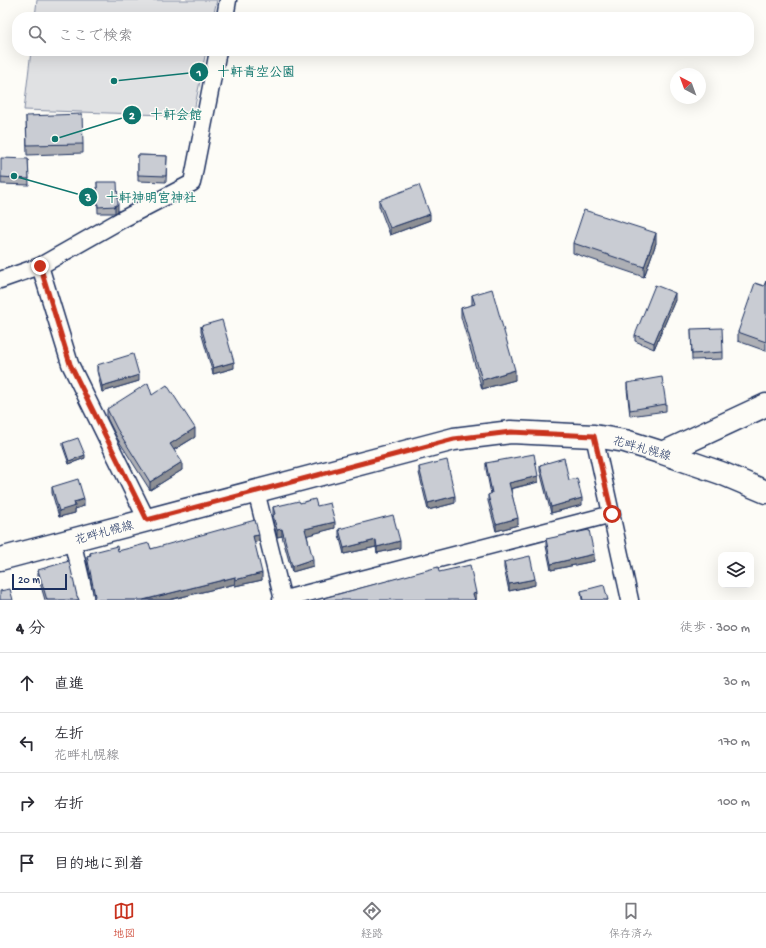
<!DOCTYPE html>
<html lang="ja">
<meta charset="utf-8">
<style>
:root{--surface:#fff;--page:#f7f7f7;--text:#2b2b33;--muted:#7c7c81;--line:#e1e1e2;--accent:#c8321e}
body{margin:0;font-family:"Gochi Hand","Klee One",sans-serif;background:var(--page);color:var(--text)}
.controls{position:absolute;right:12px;bottom:12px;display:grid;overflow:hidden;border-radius:8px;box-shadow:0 4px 16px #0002}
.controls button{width:36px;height:36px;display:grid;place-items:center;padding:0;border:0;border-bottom:1px solid var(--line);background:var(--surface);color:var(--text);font:20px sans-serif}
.compass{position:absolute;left:670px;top:68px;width:36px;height:36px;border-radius:50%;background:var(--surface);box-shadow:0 4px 16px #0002;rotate:319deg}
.scale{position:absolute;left:12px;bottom:10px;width:55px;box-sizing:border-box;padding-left:4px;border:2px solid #1b2f5e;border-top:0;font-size:11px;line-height:14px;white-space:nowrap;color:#1b2f5e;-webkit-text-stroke:3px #fdfcf7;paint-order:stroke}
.stop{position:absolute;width:12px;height:12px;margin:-9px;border:3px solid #c8321e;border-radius:50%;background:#fff}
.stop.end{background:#c8321e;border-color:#fff;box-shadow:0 1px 4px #0008}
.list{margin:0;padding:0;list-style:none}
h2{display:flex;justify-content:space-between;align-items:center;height:52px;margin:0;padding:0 16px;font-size:17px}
h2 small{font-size:13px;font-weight:400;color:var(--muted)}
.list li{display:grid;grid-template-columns:26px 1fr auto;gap:12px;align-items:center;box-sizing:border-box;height:60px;padding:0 16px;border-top:1px solid var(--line)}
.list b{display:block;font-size:15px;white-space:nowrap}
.list p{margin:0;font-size:13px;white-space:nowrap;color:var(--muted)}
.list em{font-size:13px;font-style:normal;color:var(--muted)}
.icon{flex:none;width:22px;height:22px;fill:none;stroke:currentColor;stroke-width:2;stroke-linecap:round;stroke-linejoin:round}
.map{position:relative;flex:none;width:766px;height:600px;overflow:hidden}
.search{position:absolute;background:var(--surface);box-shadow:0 4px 16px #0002;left:12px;right:12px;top:12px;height:44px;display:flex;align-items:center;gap:10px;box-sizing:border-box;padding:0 14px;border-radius:16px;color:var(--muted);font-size:15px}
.sheet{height:292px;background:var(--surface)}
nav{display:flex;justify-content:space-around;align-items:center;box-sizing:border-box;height:56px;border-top:1px solid var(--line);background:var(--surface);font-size:11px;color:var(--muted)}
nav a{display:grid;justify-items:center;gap:2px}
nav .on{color:var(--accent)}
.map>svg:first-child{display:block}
.green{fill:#e0e1e3;stroke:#7e88a0}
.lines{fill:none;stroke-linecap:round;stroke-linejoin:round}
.street-casing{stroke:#1b2f5e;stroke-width:19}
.secondary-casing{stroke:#1b2f5e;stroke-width:25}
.street{stroke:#fdfcf7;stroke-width:16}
.secondary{stroke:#fdfcf7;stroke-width:22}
.wall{fill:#adafb5;stroke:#1b2f5e}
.shaded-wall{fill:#8d8f94;stroke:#1b2f5e}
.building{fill:#c9ccd3;stroke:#1b2f5e}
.route{stroke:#c8321e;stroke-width:5}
.labels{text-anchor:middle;stroke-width:3;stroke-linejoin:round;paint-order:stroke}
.street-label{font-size:12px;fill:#1b2f5e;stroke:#fdfcf7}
.leader{fill:none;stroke:#0f766e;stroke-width:1.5}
.callout-dot{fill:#0f766e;stroke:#fdfcf7;stroke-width:1.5}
.mark-label{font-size:12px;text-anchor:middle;font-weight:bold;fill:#fff}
.callout-label{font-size:13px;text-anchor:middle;font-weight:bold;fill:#0f766e;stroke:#fdfcf7;stroke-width:3;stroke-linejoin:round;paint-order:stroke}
</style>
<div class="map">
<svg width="766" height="600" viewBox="0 0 766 600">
<rect width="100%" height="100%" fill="#fdfcf7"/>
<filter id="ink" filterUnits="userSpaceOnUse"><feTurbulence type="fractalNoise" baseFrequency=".025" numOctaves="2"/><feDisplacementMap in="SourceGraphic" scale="8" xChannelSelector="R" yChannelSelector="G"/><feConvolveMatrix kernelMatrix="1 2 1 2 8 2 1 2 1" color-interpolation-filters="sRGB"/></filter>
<g filter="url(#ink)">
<path class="green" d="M37,0H217L213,17H35Z
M31,51H206L193,116L24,110Z"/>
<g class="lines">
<defs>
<path id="street" d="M225,17L228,0
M0,280L40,266
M594,436L630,600
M256,491L283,600
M147,520L70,364L40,266L121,220L192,183L218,51
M72,540L86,600
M281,600L612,514"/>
<path id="secondary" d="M663,453L766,405
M0,559L454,439L511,432L594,436L625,441L663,453L721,473L766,492"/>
</defs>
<use href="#street" class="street-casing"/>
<use href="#secondary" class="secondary-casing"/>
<use href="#street" class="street"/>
<use href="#secondary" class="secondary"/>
</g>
<path class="wall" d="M26,116L83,144V153L27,155Z
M138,155L167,156L166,182L138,181Z
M28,159L29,185L1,184V177Z
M97,182L118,211L115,213H98Z
M379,200L430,220L390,235L379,206Z
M573,243H656L644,277L573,253Z
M766,281V351L738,341V332L764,286Z
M472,295L515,380L482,389L461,317V308L472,305Z
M675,300L654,349L635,341V335Z
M201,326L234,368L213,374L201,332Z
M691,329L723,352V359L692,360Z
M97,365L139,381L102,392L97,371Z
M627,383L666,404V411L630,416L627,389Z
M152,395L195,437L174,450L182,470L150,490L117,438L107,418V409Z
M63,443L85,458L69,464L63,447Z
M486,463L538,482L511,489L518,525L496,531L488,501V495L491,494L486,469Z
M540,465L569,480L582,505L551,513L540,471Z
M419,467L455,503L428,510L419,473Z
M52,487L84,506L75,509V513L59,517L52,493Z
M300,503L317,506L335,528L307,535L313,566L292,572L282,536L277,537L273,521V507Z
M339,529L400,548L377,553L376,547L344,554L339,535Z
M546,539L594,561L551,570L546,546Z
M259,541L254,542L262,580L235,586V584L169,600H93L94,598L87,562V556L90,555V553L118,551Z
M504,562L535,585L509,591L504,568Z
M38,570L77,596L79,600H45L38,576Z
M581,591L608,600H582Z"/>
<path class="shaded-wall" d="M118,204V211L115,213V206Z
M430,214V220L390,235V228Z
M656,233V243L644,277V267Z
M675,293V300L654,349V343Z
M234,362V368L213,374V368Z
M515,370V380L482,389V380Z
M139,375V381L102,392V386Z
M195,428V437L170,452V444Z
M85,455V458L69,464V461Z
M182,462V470L150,490V482Z
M538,476V482L509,489V483Z
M455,496V503L428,510V503Z
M582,498V505L551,513V507Z
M84,499V506L75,509V513L59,517V511L74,502Z
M518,518V525L496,531V524Z
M335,522V528L305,536V529Z
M282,529V536L277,537V530Z
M259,535V541L253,543V536Z
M376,540V547L344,554V548Z
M400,541V548L377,553V547Z
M594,554V561L551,570V564Z
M313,559V566L292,572V566Z
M262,573V580L235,586V580Z
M235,577V584L169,600H143Z
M535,579V585L509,591V584Z
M476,593V600H473V594Z"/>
<path class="building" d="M82,114L83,144L27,145L26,116Z
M138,155L167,156L166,176L138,175Z
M1,158L28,159L29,179L1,177Z
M97,182H117L118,204L115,206L98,207Z
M419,185L430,214L390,228L379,200Z
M584,210L656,233L644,267L573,243Z
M766,281V342L738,332L755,283L764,286Z
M655,285L675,293L654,343L635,335Z
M492,289L515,370L482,380L461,308L475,304L472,295Z
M222,320L234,362L213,368L201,326Z
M722,328L723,352L692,354L691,329Z
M133,354L139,375L102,386L97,365Z
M662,377L666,404L630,410L627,383Z
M148,383L152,395L167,385L195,428L170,444L182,462L150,482L117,429L107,409Z
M78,438L85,455L69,461L63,443Z
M534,454L538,476L509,483L518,518L496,524L488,495L492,493L486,463Z
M564,458L569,480L577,478L582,498L551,507L540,465Z
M447,460L455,496L428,503L419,467Z
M78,479L84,499L74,502L75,506L59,511L52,487Z
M315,499L317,506L330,503L335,522L305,529L313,559L292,566L282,529L277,530L273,515L275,514L273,507L299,501L300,503Z
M393,515L400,541L377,547L376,540L344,548L339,529Z
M255,520L259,535L253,536L262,573L235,580V577L143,600H93L95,596L87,556L91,555L90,553L117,546L118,551L149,543L151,549Z
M589,530L594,554L551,564L546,539Z
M530,556L535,579L509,584L504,562Z
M69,561L77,596L79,600H47L38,570Z
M470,565L476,593L473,594L475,600H325L324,598L438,567L439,572Z
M604,585L608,600H583L581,591Z
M10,589L13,600H0V591Z"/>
</g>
<g class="lines" filter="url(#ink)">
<path class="route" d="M40,266L70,364L147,520L454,439L511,432L594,436L612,514"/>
</g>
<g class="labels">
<g class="street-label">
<text transform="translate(642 448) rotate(16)" y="4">花畔札幌線</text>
<text transform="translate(104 532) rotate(-15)" y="4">花畔札幌線</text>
</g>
</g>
<path class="leader" d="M114 81L199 72M55 139L132 115M14 176L88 197"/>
<g class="callout-dot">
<circle cx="114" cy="81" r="4"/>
<circle cx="55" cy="139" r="4"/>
<circle cx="14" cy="176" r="4"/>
<circle cx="199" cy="72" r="10"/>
<circle cx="132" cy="115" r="10"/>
<circle cx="88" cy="197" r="10"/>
</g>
<g class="mark-label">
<text x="199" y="76">1</text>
<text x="132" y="119">2</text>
<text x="88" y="201">3</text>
</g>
<g class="callout-label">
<text x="256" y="76">十軒青空公園</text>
<text x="176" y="119">十軒会館</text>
<text x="151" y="202">十軒神明宮神社</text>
</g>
</svg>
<div class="controls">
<button><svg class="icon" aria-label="layers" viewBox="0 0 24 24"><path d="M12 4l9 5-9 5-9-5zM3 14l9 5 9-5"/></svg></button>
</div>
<svg class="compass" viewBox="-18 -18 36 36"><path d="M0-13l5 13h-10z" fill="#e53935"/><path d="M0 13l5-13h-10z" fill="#7c7c81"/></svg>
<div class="scale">20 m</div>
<div class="stop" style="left:612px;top:514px"></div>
<div class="stop end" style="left:40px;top:266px"></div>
<div class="search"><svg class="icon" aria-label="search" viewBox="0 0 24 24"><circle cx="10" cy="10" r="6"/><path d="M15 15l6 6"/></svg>ここで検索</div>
</div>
<section class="sheet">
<h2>4 分<small>徒歩 · 300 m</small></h2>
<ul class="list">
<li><svg class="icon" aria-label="ahead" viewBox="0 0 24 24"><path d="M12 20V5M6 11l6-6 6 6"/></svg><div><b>直進</b></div><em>30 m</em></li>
<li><svg class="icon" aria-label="left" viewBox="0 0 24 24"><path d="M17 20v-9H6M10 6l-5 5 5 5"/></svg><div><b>左折</b><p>花畔札幌線</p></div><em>170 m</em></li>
<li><svg class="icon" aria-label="right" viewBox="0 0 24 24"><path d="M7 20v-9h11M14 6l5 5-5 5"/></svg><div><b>右折</b></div><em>100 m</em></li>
<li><svg class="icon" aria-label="arrive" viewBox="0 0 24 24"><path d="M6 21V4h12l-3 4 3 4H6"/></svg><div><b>目的地に到着</b></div></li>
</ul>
</section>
<nav>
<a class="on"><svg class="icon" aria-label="map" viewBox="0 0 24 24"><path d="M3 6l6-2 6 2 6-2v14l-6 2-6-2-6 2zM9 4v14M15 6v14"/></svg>地図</a>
<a><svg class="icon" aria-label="directions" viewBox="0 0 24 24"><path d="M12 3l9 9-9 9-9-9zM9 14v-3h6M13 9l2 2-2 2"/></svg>経路</a>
<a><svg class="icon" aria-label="saved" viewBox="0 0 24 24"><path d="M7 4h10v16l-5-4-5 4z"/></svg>保存済み</a>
</nav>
